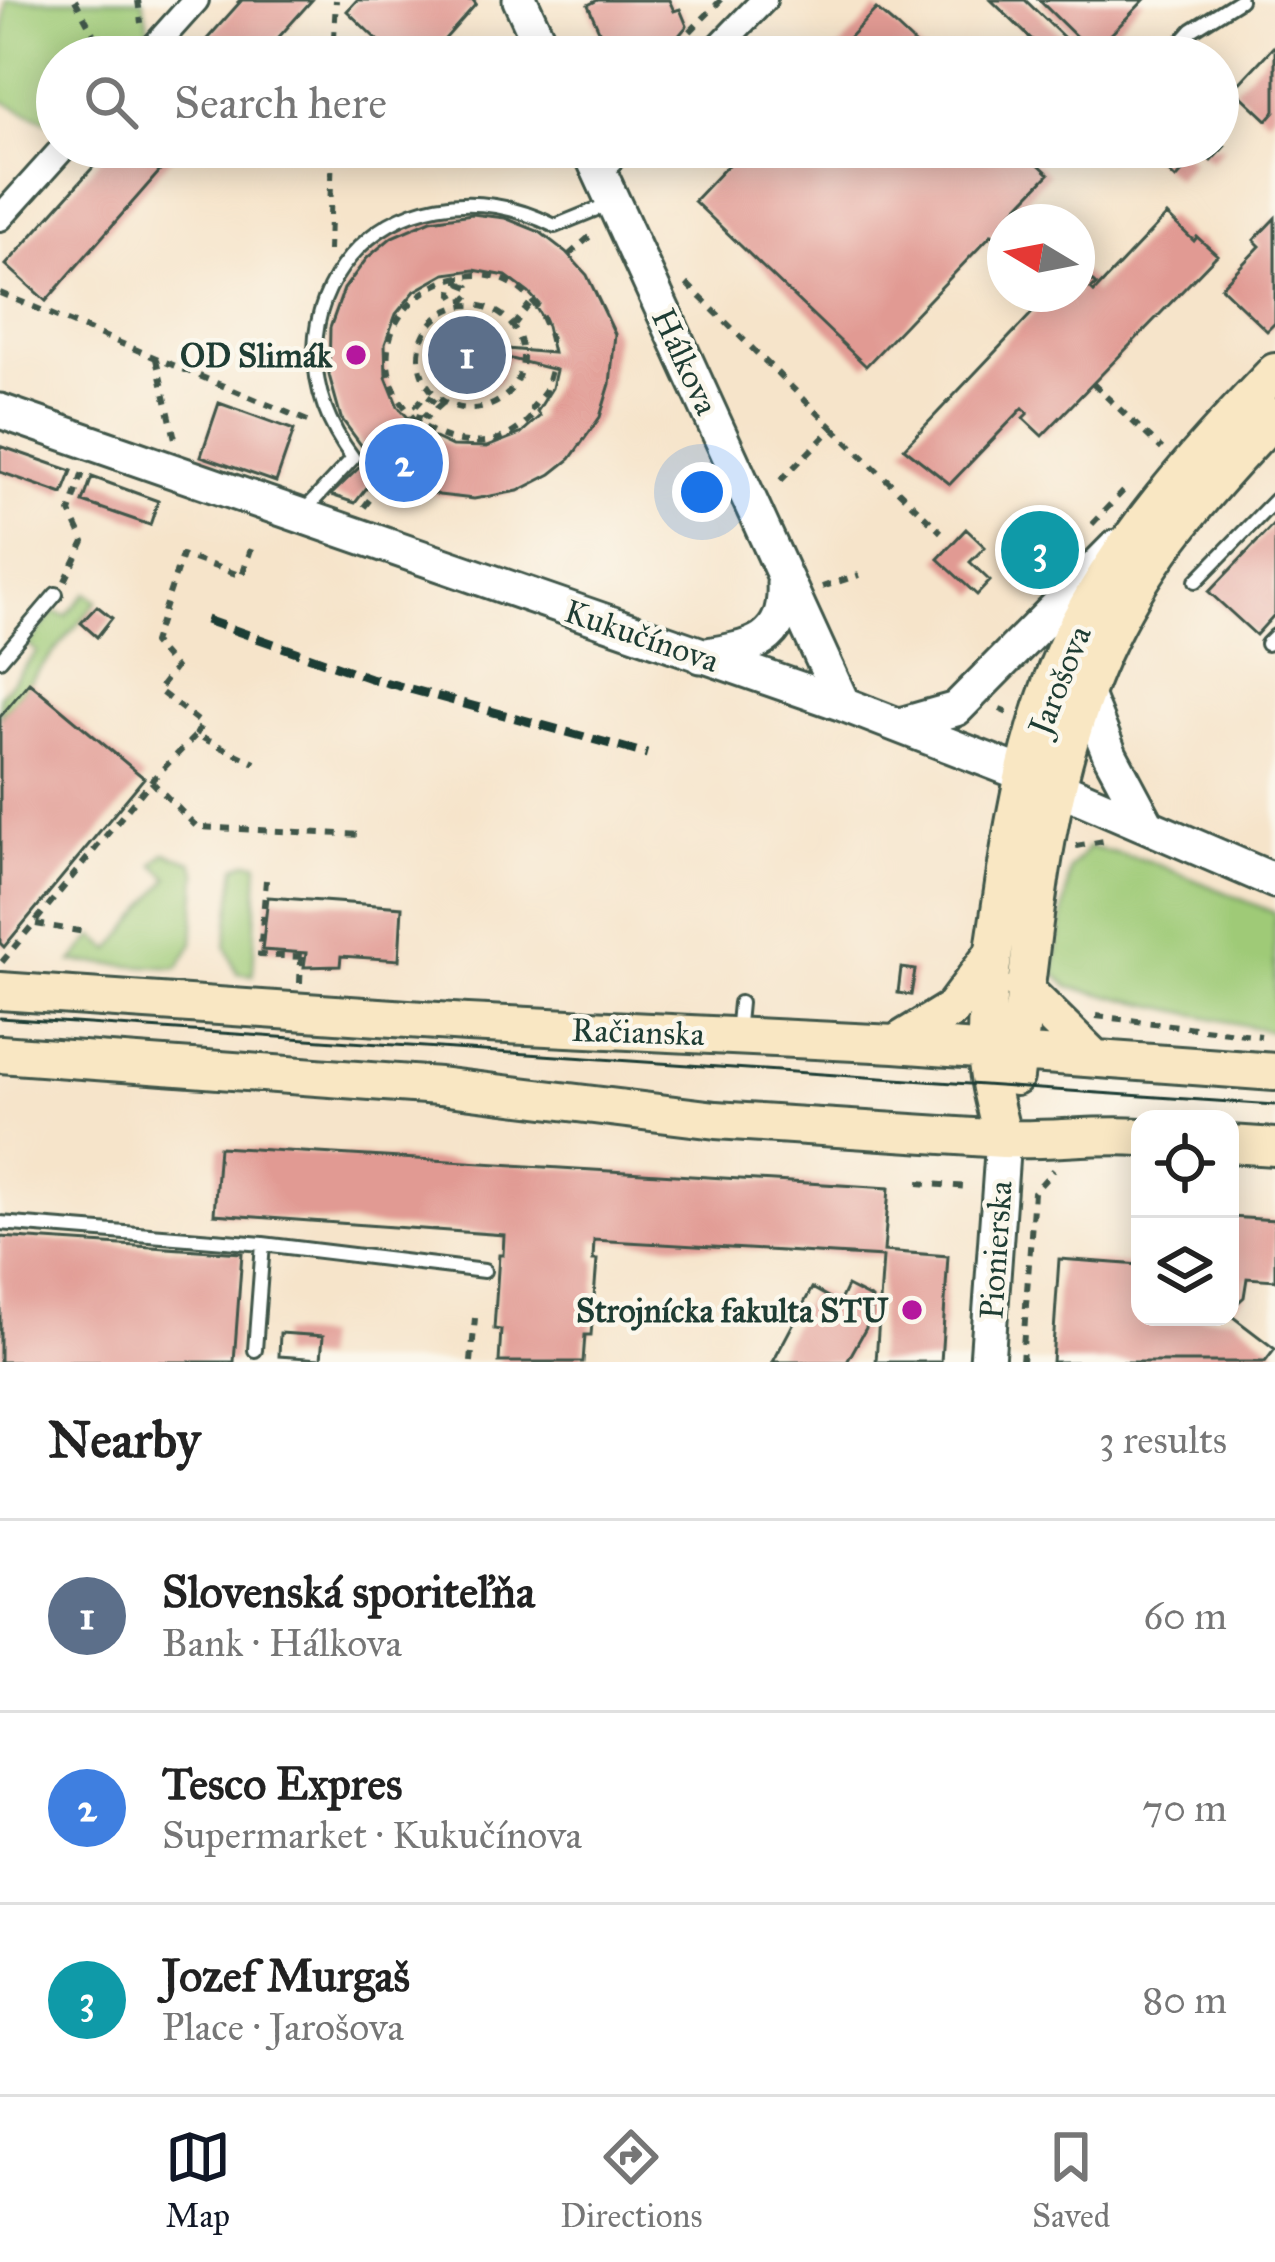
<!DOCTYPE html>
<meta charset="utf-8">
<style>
:root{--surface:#fff;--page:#f6f6f6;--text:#222;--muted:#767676;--line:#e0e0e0;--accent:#111827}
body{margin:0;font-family:"IM FELL Great Primer",serif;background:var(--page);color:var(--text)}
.controls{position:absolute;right:36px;bottom:36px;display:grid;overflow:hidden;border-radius:24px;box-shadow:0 6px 30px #0003}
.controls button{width:108px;height:108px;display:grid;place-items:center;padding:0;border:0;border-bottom:3px solid var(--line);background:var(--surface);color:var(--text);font:60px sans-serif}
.compass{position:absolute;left:987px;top:204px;width:108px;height:108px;border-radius:50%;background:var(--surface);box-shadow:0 6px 30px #0003;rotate:280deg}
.you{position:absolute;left:702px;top:492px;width:42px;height:42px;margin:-30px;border:9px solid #fff;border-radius:50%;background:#1a73e8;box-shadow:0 0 0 18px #1a73e833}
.badge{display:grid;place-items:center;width:78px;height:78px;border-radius:50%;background:var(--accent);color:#fff;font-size:39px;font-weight:700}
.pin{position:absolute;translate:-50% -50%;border:6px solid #fff;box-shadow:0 3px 12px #0006}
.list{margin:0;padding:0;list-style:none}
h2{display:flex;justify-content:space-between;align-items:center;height:156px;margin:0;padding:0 48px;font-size:51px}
h2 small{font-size:39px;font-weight:400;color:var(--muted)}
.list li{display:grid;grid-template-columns:78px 1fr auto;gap:36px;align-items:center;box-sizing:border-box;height:192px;padding:0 48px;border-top:3px solid var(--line)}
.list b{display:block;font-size:45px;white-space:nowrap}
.list p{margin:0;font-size:39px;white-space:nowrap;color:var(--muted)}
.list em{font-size:39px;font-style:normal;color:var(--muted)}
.icon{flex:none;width:66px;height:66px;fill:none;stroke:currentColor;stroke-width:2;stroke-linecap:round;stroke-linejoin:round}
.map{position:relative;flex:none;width:1275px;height:1362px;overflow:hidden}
.search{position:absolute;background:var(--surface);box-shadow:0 6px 30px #0003;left:36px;right:36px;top:36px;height:132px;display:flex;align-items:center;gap:30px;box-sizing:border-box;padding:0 42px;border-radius:66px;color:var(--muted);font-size:45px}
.sheet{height:732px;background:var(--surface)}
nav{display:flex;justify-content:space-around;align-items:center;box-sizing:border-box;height:168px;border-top:3px solid var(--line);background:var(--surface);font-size:33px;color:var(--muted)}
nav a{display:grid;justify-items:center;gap:6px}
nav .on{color:var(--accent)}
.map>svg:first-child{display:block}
.green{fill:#9fca77;stroke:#5f8456;stroke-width:3}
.building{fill:#e19a93;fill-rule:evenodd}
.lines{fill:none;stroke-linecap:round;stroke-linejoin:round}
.service-casing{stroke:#3f564a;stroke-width:18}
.minor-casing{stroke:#3f564a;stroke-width:30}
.tertiary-casing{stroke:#3f564a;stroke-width:39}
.secondary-casing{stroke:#3f564a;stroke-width:42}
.path{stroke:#3f564a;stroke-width:6;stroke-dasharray:9 9;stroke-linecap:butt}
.service{stroke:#fff;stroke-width:12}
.minor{stroke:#fff;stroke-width:24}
.tertiary{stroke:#fff;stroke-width:33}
.secondary{stroke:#f9e7c3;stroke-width:36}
.tram{stroke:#1f3d34;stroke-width:3}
.rail{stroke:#1f3d34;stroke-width:9;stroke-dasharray:18 9;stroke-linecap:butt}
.poi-dot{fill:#b5179e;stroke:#fbf7ec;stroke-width:4.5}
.labels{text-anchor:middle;stroke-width:9;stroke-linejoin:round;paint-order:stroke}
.poi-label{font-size:33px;font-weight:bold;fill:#1f3d34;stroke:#fbf7ec;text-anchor:end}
.street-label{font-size:33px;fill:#1f3d34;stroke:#fbf7ec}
</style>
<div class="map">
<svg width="1275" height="1362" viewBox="0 0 1275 1362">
<rect width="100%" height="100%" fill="#fbf7ec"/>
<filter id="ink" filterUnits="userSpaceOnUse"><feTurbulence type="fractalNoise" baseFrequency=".00833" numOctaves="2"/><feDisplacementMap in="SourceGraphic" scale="24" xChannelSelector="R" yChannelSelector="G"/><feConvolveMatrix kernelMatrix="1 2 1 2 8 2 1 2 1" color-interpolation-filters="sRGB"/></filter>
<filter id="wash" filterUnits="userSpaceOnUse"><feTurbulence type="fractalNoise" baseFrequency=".004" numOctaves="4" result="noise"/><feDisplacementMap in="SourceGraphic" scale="48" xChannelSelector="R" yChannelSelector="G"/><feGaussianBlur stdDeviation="2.7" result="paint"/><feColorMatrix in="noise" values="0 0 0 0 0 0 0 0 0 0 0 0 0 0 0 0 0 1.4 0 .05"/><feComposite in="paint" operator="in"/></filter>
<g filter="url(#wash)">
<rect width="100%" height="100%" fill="#f6e4ca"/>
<path class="green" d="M6,0H143L150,38L133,57H57V126L0,100Z
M86,593L97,601L0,717V696L37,652L28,644L54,612L66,616Z
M1089,847L1149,861L1275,913V1032L1069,987L1054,973L1070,869Z
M165,853L192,862L197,873L193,943L178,968L72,962L94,936L111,950L169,878L154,864Z
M247,862L258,863L253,975L237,973L226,946L236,867Z"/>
<g id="blocks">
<path class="building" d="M242,0H312L261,57H191Z
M357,0H473L476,4L429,57H407L402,53L395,57L347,11Z
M598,0H669L674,11L680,9L687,26L661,57H615L607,49L588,5Z
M991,0H1025L1084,57H1050Z
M1039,0H1144L1093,53Z
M876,9L897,27L929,57H831Z
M1275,45V111L1267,120L1234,89Z
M111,147H181L46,301L6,265Z
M745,147H1020L1049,174L1003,222L1005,246L992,234L866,366L694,201Z
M1143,147H1178L1192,161L1176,179Z
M1196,147H1224L1211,161Z
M472,214L505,218L540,232L566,252L587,275L615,334L610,384L600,417L570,459L551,474L518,491L474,499L439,495L404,482L382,468L355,503L331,495L370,457L341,418L329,375L330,328L344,289L367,258L392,237L431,220ZM474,270L506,276L529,293L539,304L536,308L547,326L553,353L507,349L501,334L489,324L461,320L448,327L434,351V366L446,385L458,392L480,393L499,381L508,358L556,370L552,388L537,412L540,416L520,434L487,447L452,446L422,432L398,407L386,377L385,344L396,314L415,291L445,274Z
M1167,215L1194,241L1197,237L1217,255L1042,436L1023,418L1028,413L1023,408L950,484L904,448L1050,294H1077V267L1096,285L1091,289L1094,292Z
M1275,218V323L1267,331L1221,287L1260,246L1254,240Z
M219,403L294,430L276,482L201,456Z
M0,446L72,471L63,494L0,472Z
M92,477L158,501L150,525L83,502Z
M1275,523V614L1256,635L1209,592Z
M966,529L985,547L970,562L990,581L977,595L938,559Z
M97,606L112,618L97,637L81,623Z
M29,682L144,778L4,947L0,943V717Z
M268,897L402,907L399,960L341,956L340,966L304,967L306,953L262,950Z
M901,968L915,970L911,995L898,993Z
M219,1147L889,1188L884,1251L948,1256L941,1362H876L883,1257L594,1240L593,1260H597L591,1335H585L583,1362H499L501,1330L494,1329L499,1255H503L504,1235L214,1214Z
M1230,1217L1275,1220V1280L1247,1278L1244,1297L1230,1310Z
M0,1237L242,1253L234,1362H0Z
M1059,1259L1140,1265V1317H1233L1275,1349L1265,1362H1052Z
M847,1286L872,1299L871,1319L847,1362H773L812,1288L839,1303Z
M280,1333L323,1336L321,1359L279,1356Z"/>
</g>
</g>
<g filter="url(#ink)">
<use href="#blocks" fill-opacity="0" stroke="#3f564a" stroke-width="3"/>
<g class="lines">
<defs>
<path id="service" d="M1168,57L1192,30L1240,0
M304,511L353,458C244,314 388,142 555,226L609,204
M1196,581L1275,500
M1267,644L1275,636
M0,660L56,594
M737,1034L740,1003
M0,1223L263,1244L484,1271
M255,1350L263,1244"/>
<path id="minor" d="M145,57L196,0
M709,57L764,0
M599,171L622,147
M0,218L64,147"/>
<path id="tertiary" d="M520,0L546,57
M588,147L843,704
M0,411L843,704L1057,787L1275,881
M701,656C751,648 787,643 784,583
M1086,695L1110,755L1148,826
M900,725L956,709L1116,547
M987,1362L1003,1139"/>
<path id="secondary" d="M1023,988L1094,1058
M0,991L467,1023L895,1044L1275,1072
M895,1044L952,1009L992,955
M0,1054L439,1086L716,1120L1003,1139C1050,1141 1094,1134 1140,1137
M1015,1077C1035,927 1042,775 1109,637C1150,552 1211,484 1275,417
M1003,1139C996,1110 987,1079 986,1049C985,1001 994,951 1001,904C1014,815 1030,721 1070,639C1121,537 1197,453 1275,372
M1230,1144L1275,1147"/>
</defs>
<use href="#service" class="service-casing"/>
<use href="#minor" class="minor-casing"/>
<use href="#tertiary" class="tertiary-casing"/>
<use href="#secondary" class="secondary-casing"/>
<path class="path" d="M75,0L106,57
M138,0L141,23
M238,0L240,2
M333,57L336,0
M665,57L721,0
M329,251L332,147
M569,255L595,232
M459,275V283L453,286L452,292L457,301L465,300L470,294L469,287L459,283
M687,284L833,428L775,486
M0,293L310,422
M419 357a52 52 0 1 1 104 0a52 52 0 1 1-104 0Z
M513,326L532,301
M156,359L176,443
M1093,384L1162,449
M435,402L426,395L416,406L427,417L444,402
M420,414L417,422C456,450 506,452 536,411L532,408L545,392L551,370
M417,422C310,307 527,197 552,350
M833,428L941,532
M364,507L390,473
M1092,524L1124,490
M65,581L84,542L70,512L83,472
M822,587L859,575
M1000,709L1005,711L1001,720
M196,735L202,724L158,690L175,668L153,643L182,555L242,576L251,549
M151,781L197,827L362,835
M1076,846L1104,841
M266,880L260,955L305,957
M36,924L85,932
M2,962L151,781L196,735L255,763
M300,983L301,957
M1096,1016L1261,1036
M918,1183L968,1187
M471,1362L475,1318
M1022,1362L1034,1192L1054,1170"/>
<use href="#service" class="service"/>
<use href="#minor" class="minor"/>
<use href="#tertiary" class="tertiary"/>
<use href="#secondary" class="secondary"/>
<path class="tram" d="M0,1018L1275,1105"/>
<path class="rail" d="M206,620L370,678L647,754"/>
</g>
</g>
<g class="poi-dot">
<circle cx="356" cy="355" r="12"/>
<circle cx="912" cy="1310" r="12"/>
</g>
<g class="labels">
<g class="poi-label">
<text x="332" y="367">OD Slimák</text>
<text x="888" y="1322">Strojnícka fakulta STU</text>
</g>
<g class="street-label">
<text transform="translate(686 361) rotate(65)" y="12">Hálkova</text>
<text transform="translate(642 635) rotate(19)" y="12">Kukučínova</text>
<text transform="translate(1059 680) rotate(-68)" y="12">Jarošova</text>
<text transform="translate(638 1031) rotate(2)" y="12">Račianska</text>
<text transform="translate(995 1250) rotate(-86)" y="12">Pionierska</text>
</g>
</g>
</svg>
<div class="controls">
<button><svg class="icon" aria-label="locate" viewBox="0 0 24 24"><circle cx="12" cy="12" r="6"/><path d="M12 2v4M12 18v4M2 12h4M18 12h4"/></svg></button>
<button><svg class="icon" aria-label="layers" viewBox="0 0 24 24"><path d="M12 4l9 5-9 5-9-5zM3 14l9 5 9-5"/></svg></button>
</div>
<svg class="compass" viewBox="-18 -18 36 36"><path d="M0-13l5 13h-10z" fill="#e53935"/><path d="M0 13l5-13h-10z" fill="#767676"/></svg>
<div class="you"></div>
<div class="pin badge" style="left:467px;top:355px;background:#5c6f8a">1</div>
<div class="pin badge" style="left:404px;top:463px;background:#3f7fe0">2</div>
<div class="pin badge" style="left:1040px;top:550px;background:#0f9aa8">3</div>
<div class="search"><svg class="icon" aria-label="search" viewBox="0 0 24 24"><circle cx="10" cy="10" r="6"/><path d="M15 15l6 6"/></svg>Search here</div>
</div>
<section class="sheet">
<h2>Nearby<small>3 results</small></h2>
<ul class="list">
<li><span class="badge" style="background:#5c6f8a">1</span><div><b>Slovenská sporiteľňa</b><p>Bank · Hálkova</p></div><em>60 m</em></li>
<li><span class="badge" style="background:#3f7fe0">2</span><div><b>Tesco Expres</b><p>Supermarket · Kukučínova</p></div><em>70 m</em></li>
<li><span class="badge" style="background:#0f9aa8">3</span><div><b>Jozef Murgaš</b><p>Place · Jarošova</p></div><em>80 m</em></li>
</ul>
</section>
<nav>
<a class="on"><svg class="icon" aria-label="map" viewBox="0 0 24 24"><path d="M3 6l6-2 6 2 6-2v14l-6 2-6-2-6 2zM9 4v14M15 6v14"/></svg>Map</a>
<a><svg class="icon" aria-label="directions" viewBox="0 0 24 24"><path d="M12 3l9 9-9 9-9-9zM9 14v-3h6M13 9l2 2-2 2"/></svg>Directions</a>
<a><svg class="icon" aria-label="saved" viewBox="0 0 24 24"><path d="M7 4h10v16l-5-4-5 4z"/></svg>Saved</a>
</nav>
